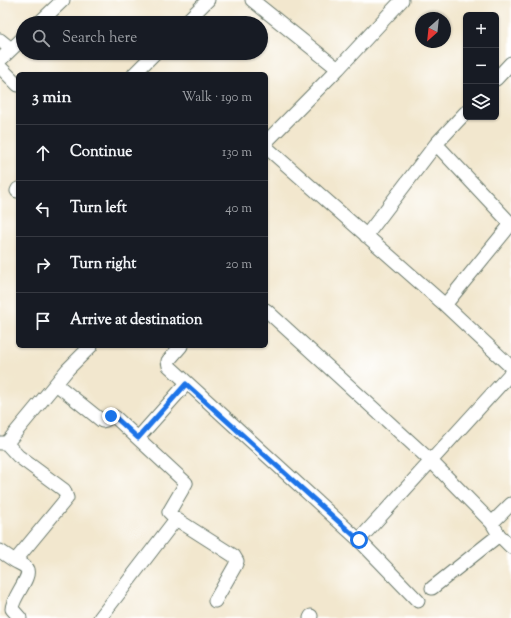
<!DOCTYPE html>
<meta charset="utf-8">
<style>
:root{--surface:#171b24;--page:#20242c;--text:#f1f3f6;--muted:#9ea1a6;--line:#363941}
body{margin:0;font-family:"Sorts Mill Goudy",serif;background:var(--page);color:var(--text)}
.controls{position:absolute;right:12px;top:12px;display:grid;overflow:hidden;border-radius:6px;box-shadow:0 1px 3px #0004}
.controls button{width:36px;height:36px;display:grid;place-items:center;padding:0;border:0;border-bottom:1px solid var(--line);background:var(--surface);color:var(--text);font:20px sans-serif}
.compass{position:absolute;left:415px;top:12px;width:36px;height:36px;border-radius:50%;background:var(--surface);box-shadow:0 1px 3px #0004;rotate:207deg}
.stop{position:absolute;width:12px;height:12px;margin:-9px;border:3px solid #1a73e8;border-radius:50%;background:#fff}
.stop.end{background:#1a73e8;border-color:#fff;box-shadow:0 1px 4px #0008}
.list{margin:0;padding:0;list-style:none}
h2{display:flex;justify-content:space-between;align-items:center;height:52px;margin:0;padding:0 16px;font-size:17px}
h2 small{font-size:13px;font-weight:400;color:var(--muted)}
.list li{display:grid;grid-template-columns:26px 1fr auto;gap:12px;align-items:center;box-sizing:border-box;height:56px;padding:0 16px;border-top:1px solid var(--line)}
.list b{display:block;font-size:15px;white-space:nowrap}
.list em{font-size:13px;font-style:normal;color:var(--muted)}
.icon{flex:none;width:22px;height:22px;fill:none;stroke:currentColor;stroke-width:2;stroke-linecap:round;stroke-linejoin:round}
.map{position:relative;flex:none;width:511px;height:618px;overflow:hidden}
.search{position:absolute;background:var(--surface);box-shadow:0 1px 3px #0004;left:16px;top:16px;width:252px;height:44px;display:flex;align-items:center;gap:10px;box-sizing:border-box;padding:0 14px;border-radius:22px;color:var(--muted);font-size:15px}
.panel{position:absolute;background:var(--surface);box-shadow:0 1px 3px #0004;left:16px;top:72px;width:252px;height:276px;border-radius:6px}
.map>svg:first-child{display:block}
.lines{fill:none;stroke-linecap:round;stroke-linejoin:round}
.minor-casing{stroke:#69786a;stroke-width:15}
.minor{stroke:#fff;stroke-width:13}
.route{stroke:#1a73e8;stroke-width:5}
</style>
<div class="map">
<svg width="511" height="618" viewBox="0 0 511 618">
<rect width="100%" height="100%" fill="#fff"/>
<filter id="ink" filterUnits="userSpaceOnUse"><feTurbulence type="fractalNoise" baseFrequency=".025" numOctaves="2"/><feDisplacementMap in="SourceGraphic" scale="8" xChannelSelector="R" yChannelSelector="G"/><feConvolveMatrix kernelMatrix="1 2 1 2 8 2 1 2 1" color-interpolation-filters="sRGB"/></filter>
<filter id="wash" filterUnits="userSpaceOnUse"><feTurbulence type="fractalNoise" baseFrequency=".012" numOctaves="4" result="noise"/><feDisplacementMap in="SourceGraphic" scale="16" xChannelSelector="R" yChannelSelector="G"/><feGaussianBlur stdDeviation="0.9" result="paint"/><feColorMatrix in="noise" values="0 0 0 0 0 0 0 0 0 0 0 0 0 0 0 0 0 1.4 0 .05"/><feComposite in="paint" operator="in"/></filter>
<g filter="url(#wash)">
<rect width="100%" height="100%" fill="#f2e7ce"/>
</g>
<g filter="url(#ink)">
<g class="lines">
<defs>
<path id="minor" d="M252,0L338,69
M39,23L63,0
M185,23L208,0
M0,40L11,49
M0,60L23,38
M0,67L18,85
M134,74L155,53
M496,79L511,63
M266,142L338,69L402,0
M436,144L511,224L445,305
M266,147L445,305L511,367
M17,191L18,189
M366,236L436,144L466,112
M266,310L431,461L492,523L499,535L511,547
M181,346L168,361L169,366L359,540L418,601
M56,384L102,421L106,420L111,416L115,417L186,483L169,512L176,519L100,618
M138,438L187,383
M0,443H6L10,439L68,369L91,346
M6,443L18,456L64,490L67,498L15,561C18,563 24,565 26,568C33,576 12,597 12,609L20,618
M176,519L234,556L237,561L235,566L215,601
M492,523L511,504
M359,540L511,373
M0,551L15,561
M432,588L499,535
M310,618L311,616"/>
</defs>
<use href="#minor" class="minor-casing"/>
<use href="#minor" class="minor"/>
</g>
</g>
<g class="lines" filter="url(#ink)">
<path class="route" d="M111,416L115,417L138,438L186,384L359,540"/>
</g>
</svg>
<div class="controls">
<button>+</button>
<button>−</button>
<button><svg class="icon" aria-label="layers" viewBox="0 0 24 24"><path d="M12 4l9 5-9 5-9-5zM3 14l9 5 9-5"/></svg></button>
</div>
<svg class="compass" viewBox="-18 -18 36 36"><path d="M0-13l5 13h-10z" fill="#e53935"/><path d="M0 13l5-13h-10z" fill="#9ea1a6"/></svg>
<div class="stop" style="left:359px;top:540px"></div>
<div class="stop end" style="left:111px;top:416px"></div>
<div class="search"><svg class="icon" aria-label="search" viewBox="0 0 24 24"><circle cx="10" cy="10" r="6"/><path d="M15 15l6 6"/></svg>Search here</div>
<section class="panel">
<h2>3 min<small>Walk · 190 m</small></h2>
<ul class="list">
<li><svg class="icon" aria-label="ahead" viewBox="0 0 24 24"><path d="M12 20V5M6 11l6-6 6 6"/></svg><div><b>Continue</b></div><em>130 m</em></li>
<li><svg class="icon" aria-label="left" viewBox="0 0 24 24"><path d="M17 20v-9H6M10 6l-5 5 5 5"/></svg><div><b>Turn left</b></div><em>40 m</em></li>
<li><svg class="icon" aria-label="right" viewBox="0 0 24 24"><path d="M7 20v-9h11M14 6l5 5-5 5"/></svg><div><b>Turn right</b></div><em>20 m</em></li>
<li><svg class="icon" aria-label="arrive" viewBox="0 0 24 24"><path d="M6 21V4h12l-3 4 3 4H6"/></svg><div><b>Arrive at destination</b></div></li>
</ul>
</section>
</div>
